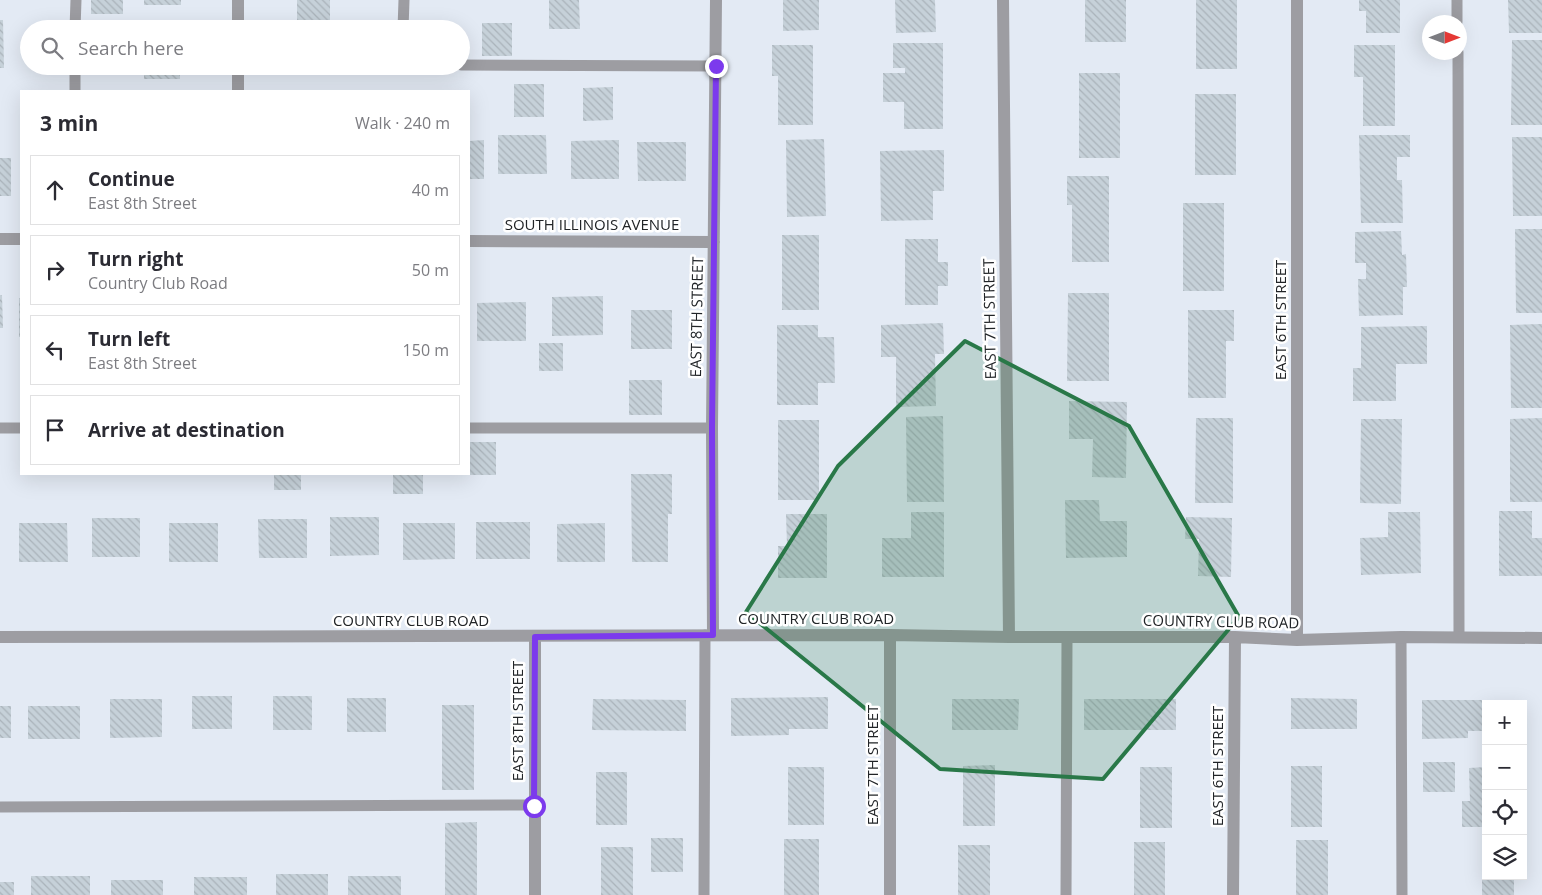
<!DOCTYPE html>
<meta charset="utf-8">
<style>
:root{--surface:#fff;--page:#f7f7f7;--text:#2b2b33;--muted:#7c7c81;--line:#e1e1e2}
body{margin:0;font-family:"Open Sans",sans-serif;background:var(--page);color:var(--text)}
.controls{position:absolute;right:15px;bottom:15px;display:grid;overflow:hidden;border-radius:0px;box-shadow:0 5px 20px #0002}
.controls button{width:45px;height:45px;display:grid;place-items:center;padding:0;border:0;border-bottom:1px solid var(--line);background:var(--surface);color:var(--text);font:25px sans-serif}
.compass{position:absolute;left:1422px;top:15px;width:45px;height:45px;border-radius:50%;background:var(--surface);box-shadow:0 5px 20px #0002;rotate:90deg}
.stop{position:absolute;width:15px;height:15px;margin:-11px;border:4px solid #7c3aed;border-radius:50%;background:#fff}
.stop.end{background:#7c3aed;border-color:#fff;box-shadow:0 1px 5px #0008}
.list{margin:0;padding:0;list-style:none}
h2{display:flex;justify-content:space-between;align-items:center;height:65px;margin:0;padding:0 20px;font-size:21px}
h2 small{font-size:16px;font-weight:400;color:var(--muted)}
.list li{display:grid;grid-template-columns:32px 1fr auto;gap:15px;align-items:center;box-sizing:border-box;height:70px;margin:0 10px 10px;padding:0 10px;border:1px solid var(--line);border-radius:0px}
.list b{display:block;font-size:19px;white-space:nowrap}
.list p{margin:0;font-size:16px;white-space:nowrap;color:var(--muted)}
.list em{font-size:16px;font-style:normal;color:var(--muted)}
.icon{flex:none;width:28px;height:28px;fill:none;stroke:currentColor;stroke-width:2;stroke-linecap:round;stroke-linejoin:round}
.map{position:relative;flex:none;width:1542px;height:895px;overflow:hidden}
.search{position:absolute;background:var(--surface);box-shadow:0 5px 20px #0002;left:20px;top:20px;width:450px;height:55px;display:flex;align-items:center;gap:12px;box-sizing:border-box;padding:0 18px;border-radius:28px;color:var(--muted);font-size:19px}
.panel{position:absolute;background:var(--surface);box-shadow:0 5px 20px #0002;left:20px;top:90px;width:450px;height:385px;border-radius:0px}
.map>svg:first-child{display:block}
.building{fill:url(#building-back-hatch)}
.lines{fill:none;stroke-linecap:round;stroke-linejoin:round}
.lane{stroke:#9d9da2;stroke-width:11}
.street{stroke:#9d9da2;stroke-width:12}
.route{stroke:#7c3aed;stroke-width:6}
.marked{fill:#297848;fill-opacity:0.2;stroke:#297848;stroke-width:4;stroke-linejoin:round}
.labels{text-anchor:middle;stroke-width:5;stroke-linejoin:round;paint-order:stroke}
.street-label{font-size:15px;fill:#212427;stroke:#fff}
</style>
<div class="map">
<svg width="1542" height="895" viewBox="0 0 1542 895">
<defs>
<pattern id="building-back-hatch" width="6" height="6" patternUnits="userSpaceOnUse" patternTransform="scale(1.25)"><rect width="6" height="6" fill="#c6d1d9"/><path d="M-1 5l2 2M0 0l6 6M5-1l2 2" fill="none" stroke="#aab3ba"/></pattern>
</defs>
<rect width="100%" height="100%" fill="#e3eaf4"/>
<path class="building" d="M91,0H123V14H91Z
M144,0H181V5H144Z
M297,0H330V29H297Z
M549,0H579L580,29H549Z
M783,0H819V30L783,31Z
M895,0H935L936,32L896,33Z
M1085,0H1126V42H1085Z
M1196,0H1237V69H1196Z
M1359,0H1400V33H1366V11H1359Z
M1508,0H1542V33H1509Z
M0,20H3L4,68H0Z
M482,23H512V56H482Z
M1512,40H1542V125H1511Z
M893,43H943V129H904V102H883V73H905V68H893Z
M772,45H813V125H778V76H772Z
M1354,45H1395V126H1363V77H1354Z
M144,66H180V79H144Z
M1079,73H1120V158H1079Z
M514,84H544V117H514Z
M613,87V120L583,121V88Z
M1195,94H1236V175H1195Z
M498,135H546L547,174H498Z
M1359,135H1410V157H1397V180H1402L1403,223H1361Z
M1512,137H1542V216H1513Z
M824,139L826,216L787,217L786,140Z
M484,140V179H469V141Z
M619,140V179H571V141Z
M637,142H686V181H638Z
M944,150V191H933V220L881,221L880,151Z
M0,158H11V196H0Z
M1067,176H1109V262H1072V205H1067Z
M1183,203H1224V291H1183Z
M1515,229H1542V313H1516Z
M1401,231L1402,255L1406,254L1407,287H1403V315L1359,316L1358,279H1366V263H1355V232Z
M782,235H819V310H782Z
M905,239H938V262H948V286H938V305H905Z
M1068,293H1109V381H1067Z
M0,295H2L3,328H0Z
M603,296V335L552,336V297Z
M19,298H21V337H19Z
M526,302V341H477V303Z
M631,310H672V349H631Z
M1188,310H1234V341H1226V398H1188Z
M943,323L944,354H935L936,406L896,407V357H881V325Z
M1542,324V408H1511L1510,325Z
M777,325H818V337H834L835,383H818V405H777Z
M1427,326V364H1396V401H1353V368H1361V327Z
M539,343H563V371H539Z
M629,380H662V415H629Z
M1069,401L1127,402L1126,478L1092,477L1093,439H1069Z
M943,416L944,502H907L906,417Z
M1196,418H1233V503H1195Z
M1542,418V502H1510V419Z
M1361,419H1402L1401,504L1360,503Z
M778,420H819V500H778Z
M469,442H496V475H469Z
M274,474H301V490H274Z
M393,474H423V494H393Z
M631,474H672V514H668V562H632Z
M1065,500H1099L1100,521H1127V557L1066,558Z
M1499,511H1532V538H1542V576H1499Z
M911,512H944V577H882V538H911Z
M1388,512H1420L1421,573L1361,575L1360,538L1388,537Z
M786,514H827V578H778V546H787Z
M330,517H379V555L330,556Z
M1186,517L1232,518L1231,577L1198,576L1199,539H1185Z
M92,518H140V557H92Z
M258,519H307V558H259Z
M476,522H530V559H476Z
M19,523H67L68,562H19Z
M169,523H218V562H169Z
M403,523H455V559L403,560Z
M605,523V562H557V524Z
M192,696H232V729H192Z
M273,696H312V730H273Z
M828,697V729H789V735L731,736V698Z
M347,698H386V732H347Z
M1291,698L1357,699V729H1291Z
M110,699H162V737L110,738Z
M593,699L686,700V731L592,730Z
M952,699H1019L1018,730H952Z
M1084,699H1176V730H1084Z
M1422,700H1515V704H1486V731H1468V738L1422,739Z
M442,705H474V790H442Z
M0,706H11V738H0Z
M28,706H80V739H28Z
M1423,762H1455V792H1423Z
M995,765V826H963V766Z
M1291,766H1322V827H1291Z
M788,767H824V825H788Z
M1140,767H1172V828H1140Z
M1486,767V827H1462V801H1470L1469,768Z
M596,772H627V825H596Z
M477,822V895H445V823Z
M651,838H683V872H651Z
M784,839H819V895H784Z
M1296,840H1328V895H1296Z
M1482,840H1486V876H1514V895H1482Z
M1134,842H1165V895H1134Z
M958,845H990V895H958Z
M601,847H633V895H601Z
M276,874H328V895H276Z
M31,876H90V895H31Z
M348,876H401V895H348Z
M194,877H247V895H194Z
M111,880H163V895H111Z
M0,882H14V895H0Z"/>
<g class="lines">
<path class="lane" d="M1457,0V22
M75,29L76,0
M403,29L404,0
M1458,52L1459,637
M461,65L717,66
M238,67L307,66
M75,91V66
M0,428H21
M469,428H712
M1401,637L1402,895
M0,807L535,805
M704,895L705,635
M1066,895L1067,638"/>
<path class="street" d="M1003,0L1009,637
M1297,0V640
M238,29V0
M238,91V66
M0,239H21
M469,241L714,242
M713,635L712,428L716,0
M890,635V895
M0,637L890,635L1009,637H1235L1297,640L1401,637L1542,638
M535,637V895
M1233,895L1235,637"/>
</g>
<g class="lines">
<path class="route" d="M534,806L535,637L713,635L712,428L716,66"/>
</g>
<path class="marked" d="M965,341L1129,426L1239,617L1103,779L940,769L746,612L838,466Z"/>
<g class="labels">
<g class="street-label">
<text x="592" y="230">SOUTH ILLINOIS AVENUE</text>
<text transform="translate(697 317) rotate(-89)" y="5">EAST 8TH STREET</text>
<text transform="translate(990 319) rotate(-91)" y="5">EAST 7TH STREET</text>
<text transform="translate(1281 320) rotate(-90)" y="5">EAST 6TH STREET</text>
<text x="816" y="624">COUNTRY CLUB ROAD</text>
<text x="411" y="626">COUNTRY CLUB ROAD</text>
<text transform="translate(1221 622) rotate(1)" y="5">COUNTRY CLUB ROAD</text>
<text transform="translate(518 721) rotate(-90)" y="5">EAST 8TH STREET</text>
<text transform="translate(873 765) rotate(-90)" y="5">EAST 7TH STREET</text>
<text transform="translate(1218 766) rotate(-90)" y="5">EAST 6TH STREET</text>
</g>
</g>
</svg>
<div class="controls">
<button>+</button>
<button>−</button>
<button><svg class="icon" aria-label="locate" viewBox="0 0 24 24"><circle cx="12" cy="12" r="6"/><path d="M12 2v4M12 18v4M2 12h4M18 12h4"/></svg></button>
<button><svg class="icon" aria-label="layers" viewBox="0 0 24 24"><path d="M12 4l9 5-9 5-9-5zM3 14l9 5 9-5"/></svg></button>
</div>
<svg class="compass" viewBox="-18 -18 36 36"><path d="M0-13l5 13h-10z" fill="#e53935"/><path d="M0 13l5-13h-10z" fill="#7c7c81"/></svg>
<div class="stop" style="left:534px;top:806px"></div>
<div class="stop end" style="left:716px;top:66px"></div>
<div class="search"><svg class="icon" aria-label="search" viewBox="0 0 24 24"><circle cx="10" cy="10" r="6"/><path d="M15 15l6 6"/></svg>Search here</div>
<section class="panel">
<h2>3 min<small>Walk · 240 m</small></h2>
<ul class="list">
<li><svg class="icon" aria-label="ahead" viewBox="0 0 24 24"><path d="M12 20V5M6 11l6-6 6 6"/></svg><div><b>Continue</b><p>East 8th Street</p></div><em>40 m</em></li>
<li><svg class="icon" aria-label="right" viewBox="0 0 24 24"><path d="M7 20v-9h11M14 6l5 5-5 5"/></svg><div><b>Turn right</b><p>Country Club Road</p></div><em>50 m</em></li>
<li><svg class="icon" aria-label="left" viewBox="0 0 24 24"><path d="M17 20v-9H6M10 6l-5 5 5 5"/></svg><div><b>Turn left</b><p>East 8th Street</p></div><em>150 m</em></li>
<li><svg class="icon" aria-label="arrive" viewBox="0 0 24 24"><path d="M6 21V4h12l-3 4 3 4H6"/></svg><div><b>Arrive at destination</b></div></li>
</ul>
</section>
</div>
